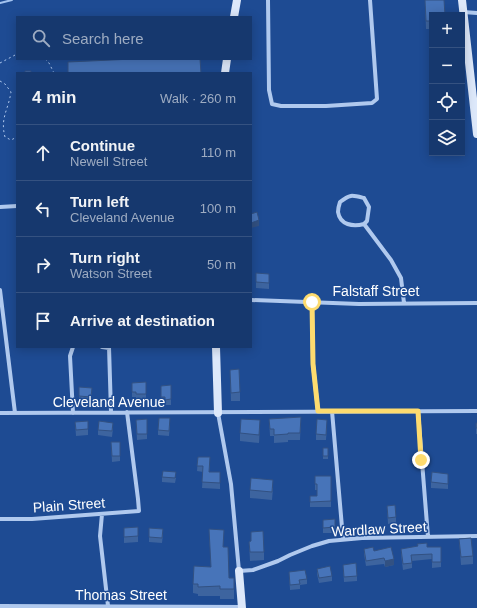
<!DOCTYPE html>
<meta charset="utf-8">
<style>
:root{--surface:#16386e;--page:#1f3f73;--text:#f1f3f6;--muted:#9eacc2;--line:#355281}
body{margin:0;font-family:Arial,sans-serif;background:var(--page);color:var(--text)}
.controls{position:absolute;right:12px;top:12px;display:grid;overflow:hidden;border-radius:0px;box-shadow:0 2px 10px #0003}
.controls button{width:36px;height:36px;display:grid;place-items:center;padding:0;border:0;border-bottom:1px solid var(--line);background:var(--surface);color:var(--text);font:20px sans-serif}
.stop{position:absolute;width:12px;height:12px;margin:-9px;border:3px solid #fddb6f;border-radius:50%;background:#fff}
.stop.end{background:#fddb6f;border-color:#fff;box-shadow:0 1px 4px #0008}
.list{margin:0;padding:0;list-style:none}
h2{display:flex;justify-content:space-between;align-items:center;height:52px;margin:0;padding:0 16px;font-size:17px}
h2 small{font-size:13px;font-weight:400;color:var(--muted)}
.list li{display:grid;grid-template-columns:26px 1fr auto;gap:12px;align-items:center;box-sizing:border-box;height:56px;padding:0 16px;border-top:1px solid var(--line)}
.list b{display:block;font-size:15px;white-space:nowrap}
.list p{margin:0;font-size:13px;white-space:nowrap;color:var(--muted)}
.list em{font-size:13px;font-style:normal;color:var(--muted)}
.icon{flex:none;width:22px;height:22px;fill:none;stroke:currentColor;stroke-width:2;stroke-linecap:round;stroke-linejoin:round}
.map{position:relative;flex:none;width:477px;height:608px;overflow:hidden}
.search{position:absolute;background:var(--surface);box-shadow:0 2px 10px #0003;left:16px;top:16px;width:236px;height:44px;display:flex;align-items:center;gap:10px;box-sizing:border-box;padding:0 14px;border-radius:0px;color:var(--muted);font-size:15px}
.panel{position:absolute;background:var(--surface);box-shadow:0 2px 10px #0003;left:16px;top:72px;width:236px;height:276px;border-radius:0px}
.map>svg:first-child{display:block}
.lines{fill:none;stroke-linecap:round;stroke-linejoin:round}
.stream{stroke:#a3c3f0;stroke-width:2}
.path{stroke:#b0c9ee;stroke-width:1;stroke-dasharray:2 3;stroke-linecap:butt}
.street{stroke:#b0c9ee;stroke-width:4}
.secondary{stroke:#dde8fa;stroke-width:8}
.wall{fill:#3d649f}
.shaded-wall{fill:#325182}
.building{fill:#4774b9;stroke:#325182}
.route{stroke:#fddb6f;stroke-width:5}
.labels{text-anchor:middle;stroke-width:3;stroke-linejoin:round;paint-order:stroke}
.street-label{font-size:14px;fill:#fff;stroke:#1e4b93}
</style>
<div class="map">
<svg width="477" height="608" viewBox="0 0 477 608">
<rect width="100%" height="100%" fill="#1e4b93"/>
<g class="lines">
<path class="stream" d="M0,3L12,0"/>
<path class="path" d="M45,59L49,63L54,73
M0,63L17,54
M0,81L5,84L11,92C8,111 0,118 5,137L11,140L17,137"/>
<path class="street" d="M268,0L269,90L272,104L281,106H326L372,103L377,99L370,0
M463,12L477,13
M0,207L17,206
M364,224L367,221L369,207L364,198C352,195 350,194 340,202C339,205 338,209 338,212C340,225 353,227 364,224L391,260L401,278L404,303
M0,290L15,413
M251,300L359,304L477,303
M312,302L313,364L318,411
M102,347L109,348
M109,347L111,412
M332,411L343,539
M418,411L428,537
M0,413L477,411
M73,413L70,356L73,347
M218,413L231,484L239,571L253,570L278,561L290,555L312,546L329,541L362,538L477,536
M102,514L100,536L108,606
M0,519H32L139,511L138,499L127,412
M0,606L242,607"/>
<path class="secondary" d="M462,0L477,134
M234,17L237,0
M225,73L227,59
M216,347L218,413
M239,571L242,608"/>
</g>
<path class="wall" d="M425,0H444L432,15V29H426Z
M256,273L269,279V289L256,288Z
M230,370L240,392V401H231Z
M146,382V400H136V397H132V383Z
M171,385V405H165V403H161V386Z
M92,394L91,402L79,401V396Z
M301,417L300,440H288V442L274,443V436H270L269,419Z
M147,419V439L137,440L136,420Z
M75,422L88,429V435L76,436Z
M476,423H477V434H476Z
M170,424L169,436L158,435V430Z
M327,426L326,440H316V434Z
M113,428L112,437L98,435V430Z
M260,428L259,443L240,441V433Z
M111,442H120V461L112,462Z
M323,448H328V459H323Z
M198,457L210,463L209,472H220V489L202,488L203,472L197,471Z
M315,476H331V507H310V496H317V490H315Z
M162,477L176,478L175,483L162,482Z
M448,479V489L431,488V482Z
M273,488L272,500L250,498V490Z
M387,506L396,517V523L388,524Z
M335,519V533H323V520Z
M124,528L138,536V542L124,543Z
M209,529L224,547L229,578H234V599H220V596H198V594L193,593V584L211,567Z
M251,532L264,552V560L250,561L249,542L251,541Z
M163,534L162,543L149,542V537Z
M459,539L473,556V564L461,565Z
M427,547H441V567L432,568V559L412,561V568L403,570L401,554V549Z
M364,549L374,551L394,565L385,567L384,564L366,566L364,554Z
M343,565L357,576V581L344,582Z
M317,569L332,576V581L319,583L317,574Z
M289,572L307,579V584L300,585V589L290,590Z"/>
<path class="shaded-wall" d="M259,220V226L251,228V223Z
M260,420V428L259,443V435Z
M394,559V565L385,567V561Z"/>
<path class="building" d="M425,0H444L445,15H432V21H426Z
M133,59H200L201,73H68V62Z
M25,71H31V73H25Z
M257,212L259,220L251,223V214Z
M256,273L269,274V283L256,282Z
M239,369L240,392L231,393L230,370Z
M146,382V394H136V392H132V383Z
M171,385V399L165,400V397H161V386Z
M79,387L92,388L91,397L79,396Z
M301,417L300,433H288V434L274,435V429H270L269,419Z
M159,418H170L169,431L158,430Z
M147,419V434H137L136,420Z
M241,419L260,420L259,435L240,433Z
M317,419L327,420L326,435L316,434Z
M88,421V429L76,430L75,422Z
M99,421L113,423L112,431L98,430Z
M476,423H477V428H476Z
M111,442H120V456H112Z
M323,448H328V456H323Z
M198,457H210L209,472H220V483L202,482L203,466H197Z
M163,471L176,472L175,478L162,477Z
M432,472L448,474V484L431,482Z
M315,476H331V501L310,502V496H317V484H315Z
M251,478L273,480L272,492L250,490Z
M395,505L396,517L388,518L387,506Z
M335,519V527L323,528V520Z
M138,527V536L124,537V528Z
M149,528L163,529L162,538L149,537Z
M209,529L224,530L223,547H228L229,578H234V589H220V586L198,587V584H193L194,566L211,567Z
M263,531L264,552H250L249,542L251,541V532Z
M471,538L473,556L461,557L459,539Z
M427,543V547H441V562H432V554L411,555L412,563L403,564L401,549L418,546L417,544Z
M373,547L374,551L391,547L394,559L385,561L384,558L366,561L364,549Z
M356,563L357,576L344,577L343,565Z
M330,566L332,576L319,578L317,569Z
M305,570L307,579L299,580L300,584L290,585L289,572Z"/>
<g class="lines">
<path class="route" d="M312,302L313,364L318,411H418L421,460"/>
</g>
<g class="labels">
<g class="street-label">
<text x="376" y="296">Falstaff Street</text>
<text x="109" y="407">Cleveland Avenue</text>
<text transform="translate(69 505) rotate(-4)" y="5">Plain Street</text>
<text transform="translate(379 529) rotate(-3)" y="5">Wardlaw Street</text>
<text x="121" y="600">Thomas Street</text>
</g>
</g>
</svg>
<div class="controls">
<button>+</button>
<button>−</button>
<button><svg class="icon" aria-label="locate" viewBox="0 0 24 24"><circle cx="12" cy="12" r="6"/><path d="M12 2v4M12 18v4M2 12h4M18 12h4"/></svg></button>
<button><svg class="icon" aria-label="layers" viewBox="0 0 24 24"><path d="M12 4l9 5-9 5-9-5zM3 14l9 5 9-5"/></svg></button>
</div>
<div class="stop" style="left:312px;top:302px"></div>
<div class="stop end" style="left:421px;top:460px"></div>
<div class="search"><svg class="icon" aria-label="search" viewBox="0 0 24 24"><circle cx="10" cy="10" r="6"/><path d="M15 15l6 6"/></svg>Search here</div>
<section class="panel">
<h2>4 min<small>Walk · 260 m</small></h2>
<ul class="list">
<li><svg class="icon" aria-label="ahead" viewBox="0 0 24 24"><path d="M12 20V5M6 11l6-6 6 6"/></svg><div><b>Continue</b><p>Newell Street</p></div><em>110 m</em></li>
<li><svg class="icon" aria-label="left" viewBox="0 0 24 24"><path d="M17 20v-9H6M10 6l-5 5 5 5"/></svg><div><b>Turn left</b><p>Cleveland Avenue</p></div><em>100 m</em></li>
<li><svg class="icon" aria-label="right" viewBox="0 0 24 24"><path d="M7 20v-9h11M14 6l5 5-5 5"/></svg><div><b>Turn right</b><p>Watson Street</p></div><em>50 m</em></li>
<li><svg class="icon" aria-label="arrive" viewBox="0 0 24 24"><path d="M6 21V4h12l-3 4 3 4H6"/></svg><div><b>Arrive at destination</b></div></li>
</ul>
</section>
</div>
